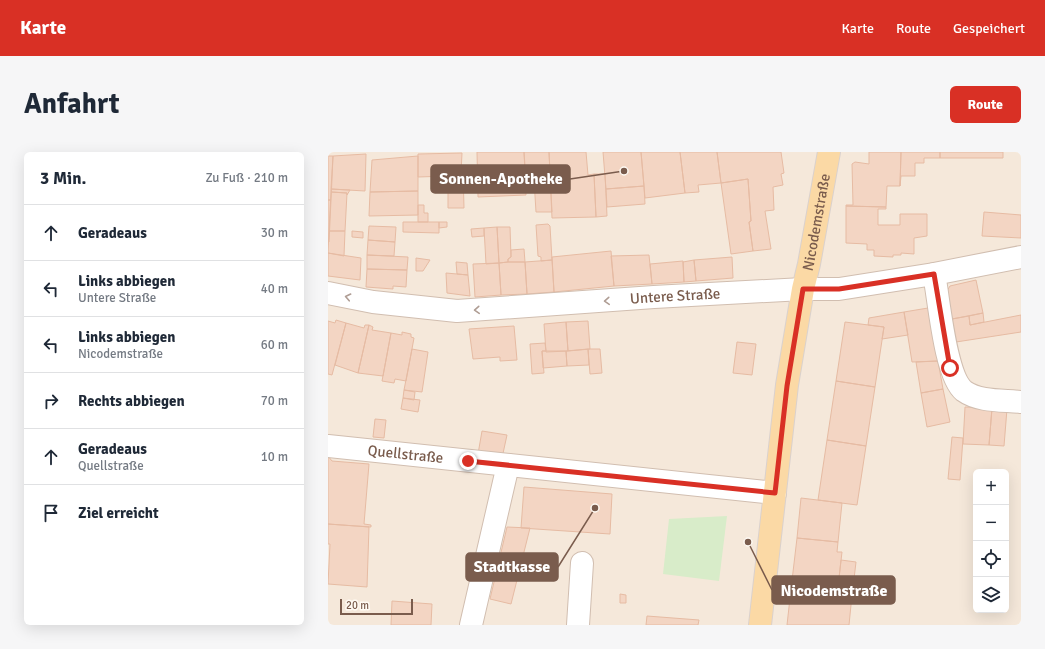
<!DOCTYPE html>
<html lang="de">
<meta charset="utf-8">
<style>
:root{--surface:#fff;--page:#f6f6f7;--text:#1f2937;--muted:#747a83;--line:#e0e1e3;--accent:#d93025}
body{margin:0;font-family:Signika,sans-serif;background:var(--page);color:var(--text)}
.controls{position:absolute;right:12px;bottom:12px;display:grid;overflow:hidden;border-radius:6px;box-shadow:0 4px 16px #0002}
.controls button{width:36px;height:36px;display:grid;place-items:center;padding:0;border:0;border-bottom:1px solid var(--line);background:var(--surface);color:var(--text);font:20px sans-serif}
.scale{position:absolute;left:12px;bottom:10px;width:73px;box-sizing:border-box;padding-left:4px;border:2px solid #7a5c4d;border-top:0;font-size:11px;line-height:14px;white-space:nowrap;color:#7a5c4d;-webkit-text-stroke:3px #fffaf3;paint-order:stroke}
.stop{position:absolute;width:12px;height:12px;margin:-9px;border:3px solid #d93025;border-radius:50%;background:#fff}
.stop.end{background:#d93025;border-color:#fff;box-shadow:0 1px 4px #0008}
.list{margin:0;padding:0;list-style:none}
h2{display:flex;justify-content:space-between;align-items:center;height:52px;margin:0;padding:0 16px;font-size:17px}
h2 small{font-size:13px;font-weight:400;color:var(--muted)}
.list li{display:grid;grid-template-columns:26px 1fr auto;gap:12px;align-items:center;box-sizing:border-box;height:56px;padding:0 16px;border-top:1px solid var(--line)}
.list b{display:block;font-size:15px;white-space:nowrap}
.list p{margin:0;font-size:13px;white-space:nowrap;color:var(--muted)}
.list em{font-size:13px;font-style:normal;color:var(--muted)}
.icon{flex:none;width:22px;height:22px;fill:none;stroke:currentColor;stroke-width:2;stroke-linecap:round;stroke-linejoin:round}
.map{position:relative;flex:none;width:693px;height:473px;overflow:hidden;border-radius:6px}
header{display:flex;align-items:center;gap:24px;box-sizing:border-box;height:56px;padding:0 20px;background:var(--accent);color:#fff}
header strong{font-size:19px}
nav{display:flex;gap:22px;margin-inline-start:auto;font-size:14px}
.intro{display:flex;align-items:center;justify-content:space-between;box-sizing:border-box;height:96px;padding:0 24px}
h1{margin:0;font-size:28px}
.button{padding:10px 18px;border-radius:6px;background:var(--accent);color:#fff;font-size:14px;font-weight:700}
main{display:flex;gap:24px;padding:0 24px}
aside{flex:1;background:var(--surface);border-radius:6px;box-shadow:0 4px 16px #0002}
.map>svg:first-child{display:block}
.residential{fill:#f5e8da;fill-rule:evenodd}
.green{fill:#d8ecc9}
.building{fill:#f3d5c3;stroke:#e6bba3}
.lines{fill:none;stroke-linecap:round;stroke-linejoin:round}
.minor-casing{stroke:#d1beb0;stroke-width:24}
.major-casing{stroke:#dad1cd;stroke-width:24}
.minor{stroke:#fff;stroke-width:22}
.major{stroke:#fbd9a5;stroke-width:22}
.oneway{stroke:#af9d94}
.route{stroke:#d93025;stroke-width:5}
.labels{text-anchor:middle;stroke-width:3;stroke-linejoin:round;paint-order:stroke}
.street-label{font-size:15px;fill:#7a5c4d;stroke:#fffaf3}
.leader{fill:none;stroke:#7a5c4d;stroke-width:1.5}
.callout-dot{fill:#7a5c4d;stroke:#fffaf3;stroke-width:1.5}
.callout{fill:#7a5c4d;stroke:#7a5c4d;stroke-width:1.5}
.callout-label{font-size:16px;text-anchor:middle;font-weight:bold;fill:#fff}
</style>
<header>
<strong>Karte</strong>
<nav><a>Karte</a><a>Route</a><a>Gespeichert</a></nav>
</header>
<div class="intro"><h1>Anfahrt</h1><a class="button">Route</a></div>
<main>
<aside>
<h2>3 Min.<small>Zu Fuß · 210 m</small></h2>
<ul class="list">
<li><svg class="icon" aria-label="ahead" viewBox="0 0 24 24"><path d="M12 20V5M6 11l6-6 6 6"/></svg><div><b>Geradeaus</b></div><em>30 m</em></li>
<li><svg class="icon" aria-label="left" viewBox="0 0 24 24"><path d="M17 20v-9H6M10 6l-5 5 5 5"/></svg><div><b>Links abbiegen</b><p>Untere Straße</p></div><em>40 m</em></li>
<li><svg class="icon" aria-label="left" viewBox="0 0 24 24"><path d="M17 20v-9H6M10 6l-5 5 5 5"/></svg><div><b>Links abbiegen</b><p>Nicodemstraße</p></div><em>60 m</em></li>
<li><svg class="icon" aria-label="right" viewBox="0 0 24 24"><path d="M7 20v-9h11M14 6l5 5-5 5"/></svg><div><b>Rechts abbiegen</b></div><em>70 m</em></li>
<li><svg class="icon" aria-label="ahead" viewBox="0 0 24 24"><path d="M12 20V5M6 11l6-6 6 6"/></svg><div><b>Geradeaus</b><p>Quellstraße</p></div><em>10 m</em></li>
<li><svg class="icon" aria-label="arrive" viewBox="0 0 24 24"><path d="M6 21V4h12l-3 4 3 4H6"/></svg><div><b>Ziel erreicht</b></div></li>
</ul>
</aside>
<div class="map">
<svg width="693" height="473" viewBox="0 0 693 473">
<rect width="100%" height="100%" fill="#fdf6ec"/>
<path class="residential" d="M0,0H693V473H0ZM648,320H678V458H648Z"/>
<path class="green" d="M399,364L391,429L335,422L341,367Z"/>
<path class="building" d="M149,0H196L198,43L150,45Z
M196,0H221L224,60H208L206,28H198Z
M221,0H258L260,23L266,22L268,65L224,66Z
M275,0H313L316,34L278,37Z
M313,0H352L357,41L317,46Z
M352,0H389L393,31L370,33L371,40L357,41Z
M389,0H453L456,21L453,22L455,33L445,35L446,58L437,59L443,97L425,99L421,70L423,69L420,27L393,31Z
M541,0H573L572,34H559L558,55L518,54V53H525L524,12L527,10L541,12Z
M573,0H612V6H596V11H587V24H573L572,34Z
M612,0H675V6H612Z
M134,1L133,21L135,20L136,56H120V24L90,25V2Z
M38,2L37,39L3,37L5,4Z
M0,4H5L3,48H0Z
M90,4V39L42,40L44,8Z
M266,22H277L279,64L268,65Z
M420,27L423,69L421,70L425,99L403,102L393,31Z
M316,34L317,52L279,55L278,37Z
M3,37L22,38L19,43V41L3,40Z
M90,39V63L41,64L42,40Z
M3,40L19,41L17,79H1Z
M0,48H3L1,90L0,89Z
M90,53H96V61H100V70H90Z
M518,54L558,55V57H550V73H572V62H599V84L586,86V102L573,101V103H565V105L546,104V98H539V92L518,91Z
M656,60L693,63V86L654,84Z
M75,70H111V81L75,80Z
M111,70H119V75L111,76Z
M220,72L222,74L224,108L213,109V105L210,104L208,73Z
M41,74L68,75L67,90L40,88Z
M169,75L171,111L158,112L156,76Z
M169,75H182L183,105L180,107V110L171,111Z
M156,76V84L144,85L143,77Z
M1,79H17L16,104L0,101Z
M24,79L35,80V86L24,85Z
M40,88L67,90L66,104L39,103Z
M196,97L197,110H180V107L183,105V98Z
M283,99L286,134L226,140L224,105Z
M0,101L33,106L32,128L0,124Z
M39,103L80,105L79,118L39,117Z
M321,103L324,132L286,134L283,104Z
M404,105L405,126L368,129L366,108Z
M88,106L102,108L95,119H88Z
M224,108L226,140L199,142L197,110Z
M366,108L368,129L356,130L355,110Z
M355,109L356,130L324,132L322,112Z
M128,110L139,111L140,123L129,122Z
M180,110H197L199,142L173,143L171,111Z
M171,111L173,143L147,145L145,112Z
M39,117L79,118L78,135L65,134V137L38,135Z
M118,121L140,123L142,144L119,141Z
M648,128L655,161L624,167L619,139L622,134Z
M600,156L610,209L584,210L576,160Z
M576,160L580,183L554,187L556,175L540,173L541,166Z
M655,161L656,170L642,173L641,164Z
M693,163V180L628,190L624,167L641,164L642,173Z
M8,168L18,171L4,223L0,222V169L7,171Z
M260,169L262,197L240,199L238,170Z
M238,170L240,199L218,200L216,172Z
M517,170L556,175L547,235L508,229Z
M18,171L36,176L37,173H41L30,221L7,213Z
M41,173L45,175L44,178L63,181L55,224L30,221Z
M186,174L189,208L172,209V205L145,207L141,177Z
M74,180L83,182V185L86,186L78,229L67,227L66,231L54,229L63,181L74,183Z
M409,190L428,192L424,223L405,221Z
M217,191L218,199H214L216,221L204,222L202,192Z
M84,197L100,200L94,240L76,238Z
M260,197L261,213L239,214L238,199Z
M260,197H272L274,221L262,222Z
M214,199H238L239,214L215,216Z
M610,209L615,237L593,241L588,210Z
M508,229L547,235L538,294L499,288Z
M615,237L622,270L599,275L593,241Z
M76,238L87,240L86,248L75,246Z
M75,246L92,248L90,260L73,257Z
M637,255L664,256L661,293L635,292Z
M664,256L679,257L676,294L661,293Z
M47,267L58,268L56,286L45,285Z
M154,279L179,283L174,306L150,302Z
M624,285L635,286L632,328L620,327Z
M499,288L538,294L529,353L490,348Z
M0,304L4,309L41,312L36,372L43,373V375L0,372Z
M196,335L284,342L282,382L193,376Z
M473,346L514,351L510,390L469,386Z
M0,372L41,375L39,435L0,432L2,392H0Z
M179,375L202,376L183,452L162,447Z
M469,386L510,390L509,400H514L511,426L526,427L524,443L463,437Z
M513,408L528,410L526,427L511,426Z
M463,437L524,443L521,473H459Z
M292,442L298,443V451H292Z
M64,449L104,452L103,473H63Z
M319,464L371,468L370,473H318Z"/>
<g class="lines">
<defs>
<g id="minor">
<path d="M606,122C611,147 617,224 636,239C651,250 676,248 693,250"/>
<path id="s1" d="M0,141L45,150L129,159L326,145L475,137H511L606,122L693,105"/>
<path id="s2" d="M0,294L447,341"/>
<path d="M143,473L180,313"/>
<path d="M250,473L254,411"/>
</g>
<g id="major">
<path id="s3" d="M432,473L459,233L475,137L481,112L501,0"/>
</g>
</defs>
<use href="#minor" class="minor-casing"/>
<use href="#major" class="major-casing"/>
<use href="#minor" class="minor"/>
<use href="#major" class="major"/>
</g>
<defs><path id="oneway-chevron" d="M-2-3.5L2.5 0L-2 3.5" fill="none" stroke-width="1.6" stroke-linecap="round" stroke-linejoin="round"/></defs>
<g class="oneway">
<use href="#oneway-chevron" transform="translate(20 145) rotate(-168)"/>
<use href="#oneway-chevron" transform="translate(279 149) rotate(176)"/>
<use href="#oneway-chevron" transform="translate(149 158) rotate(176)"/>
</g>
<g class="lines">
<path class="route" d="M140,309L447,341L459,234L475,137H511L606,122L622,216"/>
</g>
<g class="labels">
<g class="street-label">
<text dy="5" stroke="none"><textPath href="#s3" startOffset="407">Nicodemstraße</textPath></text>
<text dy="5" stroke="none"><textPath href="#s1" startOffset="349">Untere Straße</textPath></text>
<text dy="5" stroke="none"><textPath href="#s2" startOffset="78">Quellstraße</textPath></text>
</g>
</g>
<path class="leader" d="M296 19L242 27M267 356L230 415M420 390L444 438"/>
<g class="callout-dot">
<circle cx="296" cy="19" r="4"/>
<circle cx="267" cy="356" r="4"/>
<circle cx="420" cy="390" r="4"/>
</g>
<g class="callout">
<rect x="103" y="13" width="139" height="28" rx="4"/>
<rect x="138" y="401" width="92" height="28" rx="4"/>
<rect x="444" y="424" width="123" height="28" rx="4"/>
</g>
<g class="callout-label">
<text x="173" y="32">Sonnen-Apotheke</text>
<text x="184" y="420">Stadtkasse</text>
<text x="506" y="444">Nicodemstraße</text>
</g>
</svg>
<div class="controls">
<button>+</button>
<button>−</button>
<button><svg class="icon" aria-label="locate" viewBox="0 0 24 24"><circle cx="12" cy="12" r="6"/><path d="M12 2v4M12 18v4M2 12h4M18 12h4"/></svg></button>
<button><svg class="icon" aria-label="layers" viewBox="0 0 24 24"><path d="M12 4l9 5-9 5-9-5zM3 14l9 5 9-5"/></svg></button>
</div>
<div class="scale">20 m</div>
<div class="stop" style="left:622px;top:216px"></div>
<div class="stop end" style="left:140px;top:309px"></div>
</div>
</main>
